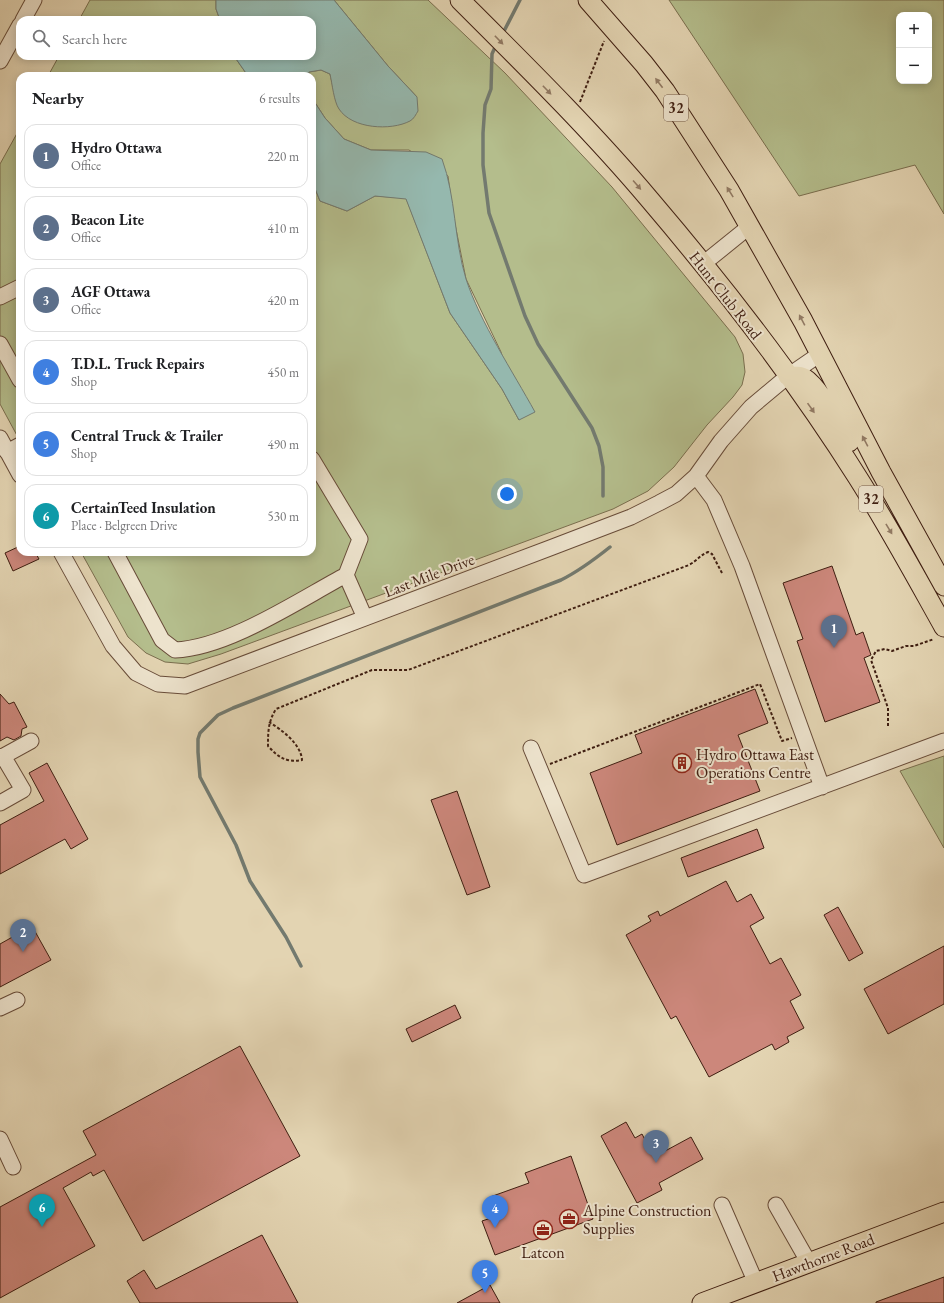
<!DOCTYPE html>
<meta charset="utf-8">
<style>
:root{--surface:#fff;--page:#f6f6f6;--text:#202124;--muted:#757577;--line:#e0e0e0;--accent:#8f2418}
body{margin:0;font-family:"EB Garamond",serif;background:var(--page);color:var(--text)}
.controls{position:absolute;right:12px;top:12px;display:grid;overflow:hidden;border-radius:8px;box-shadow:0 2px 10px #0003}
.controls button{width:36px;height:36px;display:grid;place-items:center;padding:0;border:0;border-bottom:1px solid var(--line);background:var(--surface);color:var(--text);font:20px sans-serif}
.you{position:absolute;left:507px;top:494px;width:14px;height:14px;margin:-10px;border:3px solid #fff;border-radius:50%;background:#1a73e8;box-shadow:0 0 0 6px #1a73e833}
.badge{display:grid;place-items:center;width:26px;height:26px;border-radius:50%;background:var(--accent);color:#fff;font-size:13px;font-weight:700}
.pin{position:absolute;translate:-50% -33px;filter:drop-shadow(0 1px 2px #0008)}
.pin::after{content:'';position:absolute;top:21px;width:14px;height:12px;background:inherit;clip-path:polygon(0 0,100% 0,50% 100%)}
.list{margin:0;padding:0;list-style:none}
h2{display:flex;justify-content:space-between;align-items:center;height:52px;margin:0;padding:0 16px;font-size:17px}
h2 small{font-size:13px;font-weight:400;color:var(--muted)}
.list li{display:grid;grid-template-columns:26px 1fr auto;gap:12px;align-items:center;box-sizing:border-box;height:64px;margin:0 8px 8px;padding:0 8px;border:1px solid var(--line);border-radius:12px}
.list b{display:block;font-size:15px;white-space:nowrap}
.list p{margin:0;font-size:13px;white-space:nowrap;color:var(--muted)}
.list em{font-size:13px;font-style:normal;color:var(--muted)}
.icon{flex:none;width:22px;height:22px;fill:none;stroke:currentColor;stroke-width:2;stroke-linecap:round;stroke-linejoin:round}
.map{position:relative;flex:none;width:944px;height:1303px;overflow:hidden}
.search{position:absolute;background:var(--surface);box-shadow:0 2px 10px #0003;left:16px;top:16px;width:300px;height:44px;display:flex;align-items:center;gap:10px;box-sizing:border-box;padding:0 14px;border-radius:12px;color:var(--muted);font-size:15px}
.panel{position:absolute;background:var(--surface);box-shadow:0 2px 10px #0003;left:16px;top:72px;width:300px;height:484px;border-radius:12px}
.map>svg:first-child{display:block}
.green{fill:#b4bd8c;stroke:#7a6e4e;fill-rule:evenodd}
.water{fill:#95b8ae;stroke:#737a6f}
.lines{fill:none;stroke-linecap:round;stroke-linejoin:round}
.stream{stroke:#737a6f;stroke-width:3.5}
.building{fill:#cc877b;stroke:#3f1e11}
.minor-casing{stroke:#684c39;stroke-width:17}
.major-casing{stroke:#3f1e11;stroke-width:21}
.path{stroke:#3f1e11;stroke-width:2;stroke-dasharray:3 2;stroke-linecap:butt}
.minor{stroke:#ede3cd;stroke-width:15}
.major{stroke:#e3d4b2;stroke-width:19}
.oneway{fill:#917962}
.labels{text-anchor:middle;stroke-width:4;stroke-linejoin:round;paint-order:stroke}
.shield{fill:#ede3cd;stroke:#735949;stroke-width:1}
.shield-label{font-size:15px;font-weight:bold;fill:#3f1e11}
.street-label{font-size:16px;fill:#3f1e11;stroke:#ede3cd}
.poi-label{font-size:16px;fill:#3f1e11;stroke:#ede3cd;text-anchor:start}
</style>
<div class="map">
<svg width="944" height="1303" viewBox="0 0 944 1303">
<rect width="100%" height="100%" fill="#e3d4b2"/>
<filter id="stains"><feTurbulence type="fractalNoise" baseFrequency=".005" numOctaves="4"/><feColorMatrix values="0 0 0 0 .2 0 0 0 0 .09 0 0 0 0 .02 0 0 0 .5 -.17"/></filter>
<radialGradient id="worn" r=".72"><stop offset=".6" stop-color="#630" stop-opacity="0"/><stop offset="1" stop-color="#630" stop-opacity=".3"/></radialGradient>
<path class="green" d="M90,0H216V9L220,20H79Z
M334,0H428L505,73L612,187L735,337L743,354L745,372L742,385L733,397L707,425L674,467L648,491L613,509L221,654L188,664L165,662L146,653L128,637L81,552H312V181L320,201L347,211L375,196L406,198L450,313L502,389L519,420L501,352L466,279L453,214L448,176L409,150H371L344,139L325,118L312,98V76H308L309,72L321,70L330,74L333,87L417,97L388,66Z
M669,0H944V214L915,165L799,196ZM899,15H929V81H899Z
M59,56H234L248,76H48Z
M20,128V441L0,404V164Z
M944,756V848L900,771Z"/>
<path class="water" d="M216,0H334L388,66L417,97L418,111C416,114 414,119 410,121C391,131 352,129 339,109C334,102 332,83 330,74L321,70L309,72L308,76H248L234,56H312V20H220L216,9Z
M312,98L325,118L344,139L371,150L426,152L442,159C456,197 454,240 466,279C480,322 513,372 535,412L519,420L502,389L450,313L406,199L375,196L347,211L320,201L312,181Z"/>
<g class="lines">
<path class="stream" d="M502,35L520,0
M496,45L492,54L491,89L485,105L483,133V165L489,213L525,316L538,344L592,428L599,446L603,467V496
M301,966L286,937L250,881L236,845L200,777L198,752V739L200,733L218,715L233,708L561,580C577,572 595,559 610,547"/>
</g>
<path class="building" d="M20,546V552H35L39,559L13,571L5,553Z
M832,566L856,635L863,632L871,655L864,658L880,702L825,722L797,641L803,639L783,583Z
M755,689L768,723L738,735L760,791L617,845L590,773L642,753L635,735Z
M0,694L9,704L14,702L27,727L22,729L21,736L14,740L7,737L0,741Z
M47,763L88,839L71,849L65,839L0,874V825L44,801L29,773Z
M457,791L490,887L467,895L431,800Z
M757,829L764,848L688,877L681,858Z
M726,881L737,902L751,894L764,918L750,926L770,964L781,958L801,995L790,1001L804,1028L787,1037L789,1042L775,1050L772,1044L709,1077L676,1016L671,1019L626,935L651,921L648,916L658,911L660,916Z
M838,907L863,953L849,961L824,915Z
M32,926L51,960L0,987V944Z
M944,946V1004L888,1034L864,989Z
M455,1005L461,1018L412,1042L406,1029Z
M240,1046L300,1156L143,1241L104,1170L93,1176L91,1172L63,1188L95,1246L0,1298V1207L96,1155L83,1131Z
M626,1122L635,1138L642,1134L654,1157L691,1137L703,1159L659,1183L662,1190L637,1203L601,1136Z
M571,1156L593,1219L495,1255L482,1221L497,1216L490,1197L529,1183L525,1173Z
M262,1235L298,1303H140L127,1281L144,1270L156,1289Z
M944,1277V1303H876V1302Z
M490,1285L500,1303H457Z"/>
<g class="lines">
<defs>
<path id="minor" d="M23,20L34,0
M0,61L20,25
M703,264L750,226
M0,297L20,287
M0,344L20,380
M0,438L20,475
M7,452L20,445
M312,459L360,539L346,575
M696,476L714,500L742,566L822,787
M61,552L113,646L136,673L158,684L185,686L550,548L631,517L659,503L676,494L696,476L721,441L751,407L788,376L820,354
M115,552L162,640L175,650C228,648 299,600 346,575L365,618
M531,748L584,875L944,741
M0,758L31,741
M0,803L23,790L3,756
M0,1008L17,1000
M0,1139L13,1167
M722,1205L756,1283
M776,1205L809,1263"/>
<path id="major" d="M460,0C525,65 591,130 650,200C725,288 797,381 858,478C889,527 916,577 944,627
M588,0L644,64L665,91L729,190L803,321L881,472L944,586
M788,376C794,376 799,375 804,378C819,387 839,426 849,442
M702,1303L944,1212"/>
</defs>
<use href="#minor" class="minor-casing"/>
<use href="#major" class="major-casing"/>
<path class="path" d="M580,102L604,41
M269,722C282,730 301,744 302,760C286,763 278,757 268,746C268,732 268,722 276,709L372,670H408L689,565C698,560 700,555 708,552L712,554L722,573
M888,726V708L871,660L876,651L885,649L892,651L906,646H914L934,639
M550,764L760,684L782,741L792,738"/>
<use href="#minor" class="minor"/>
<use href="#major" class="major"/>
</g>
<defs><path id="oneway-solid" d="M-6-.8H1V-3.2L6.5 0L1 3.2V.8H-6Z"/></defs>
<g class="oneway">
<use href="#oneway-solid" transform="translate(499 40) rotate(46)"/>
<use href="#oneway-solid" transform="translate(659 83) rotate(-127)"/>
<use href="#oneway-solid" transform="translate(547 90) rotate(46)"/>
<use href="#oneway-solid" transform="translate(637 185) rotate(49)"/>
<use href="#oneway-solid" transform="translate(730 192) rotate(-122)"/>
<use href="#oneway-solid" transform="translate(802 320) rotate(-118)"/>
<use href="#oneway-solid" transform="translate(811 408) rotate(55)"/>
<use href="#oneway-solid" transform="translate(865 441) rotate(-118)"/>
<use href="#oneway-solid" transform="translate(889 529) rotate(59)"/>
</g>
<defs>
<symbol id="building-ring" viewBox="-11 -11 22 22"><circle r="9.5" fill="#ede3cd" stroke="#8f2418" stroke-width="1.5"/><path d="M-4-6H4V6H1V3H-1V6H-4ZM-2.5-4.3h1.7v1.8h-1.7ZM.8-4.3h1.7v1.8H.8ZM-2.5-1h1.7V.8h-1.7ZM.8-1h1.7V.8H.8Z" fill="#8f2418"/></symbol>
<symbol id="office-ring" viewBox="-11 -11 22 22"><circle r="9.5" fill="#ede3cd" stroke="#8f2418" stroke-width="1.5"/><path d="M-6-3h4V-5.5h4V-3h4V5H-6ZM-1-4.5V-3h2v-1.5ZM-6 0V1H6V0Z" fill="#8f2418"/></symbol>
</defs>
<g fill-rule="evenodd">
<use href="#building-ring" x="671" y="752" width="22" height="22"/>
<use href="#office-ring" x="558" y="1208" width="22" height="22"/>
<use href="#office-ring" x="532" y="1219" width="22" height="22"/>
</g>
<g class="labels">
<g class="shield">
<rect x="664" y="95" width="24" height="26" rx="3"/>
<rect x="859" y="486" width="24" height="26" rx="3"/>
</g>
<g class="shield-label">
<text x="676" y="113">32</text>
<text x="871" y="504">32</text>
</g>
<g class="street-label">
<text transform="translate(726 295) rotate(52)" y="6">Hunt Club Road</text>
<text transform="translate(429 575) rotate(-21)" y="6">Last Mile Drive</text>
<text transform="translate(823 1257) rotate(-21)" y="6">Hawthorne Road</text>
</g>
<g class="poi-label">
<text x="696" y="760">Hydro Ottawa East<tspan x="696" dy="18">Operations Centre</tspan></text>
<text x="583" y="1216">Alpine Construction<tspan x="583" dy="18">Supplies</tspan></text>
<text x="543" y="1258" text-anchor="middle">Latcon</text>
</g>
</g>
<rect width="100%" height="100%" filter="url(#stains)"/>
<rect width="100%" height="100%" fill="url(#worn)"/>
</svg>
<div class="controls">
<button>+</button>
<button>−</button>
</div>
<div class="you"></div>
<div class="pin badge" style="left:834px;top:648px;background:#5c6f8a">1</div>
<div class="pin badge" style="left:23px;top:952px;background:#5c6f8a">2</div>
<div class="pin badge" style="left:656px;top:1163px;background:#5c6f8a">3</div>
<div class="pin badge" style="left:495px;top:1228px;background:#3f7fe0">4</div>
<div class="pin badge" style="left:485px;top:1293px;background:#3f7fe0">5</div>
<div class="pin badge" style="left:42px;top:1227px;background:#0f9aa8">6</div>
<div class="search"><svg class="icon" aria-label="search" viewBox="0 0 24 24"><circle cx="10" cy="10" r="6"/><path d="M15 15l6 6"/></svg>Search here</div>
<section class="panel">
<h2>Nearby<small>6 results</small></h2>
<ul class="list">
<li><span class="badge" style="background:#5c6f8a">1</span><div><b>Hydro Ottawa</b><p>Office</p></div><em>220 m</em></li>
<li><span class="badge" style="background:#5c6f8a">2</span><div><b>Beacon Lite</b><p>Office</p></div><em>410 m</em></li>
<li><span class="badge" style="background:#5c6f8a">3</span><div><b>AGF Ottawa</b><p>Office</p></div><em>420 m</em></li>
<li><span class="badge" style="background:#3f7fe0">4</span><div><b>T.D.L. Truck Repairs</b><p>Shop</p></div><em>450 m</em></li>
<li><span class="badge" style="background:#3f7fe0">5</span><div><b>Central Truck &amp; Trailer</b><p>Shop</p></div><em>490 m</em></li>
<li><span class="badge" style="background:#0f9aa8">6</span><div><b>CertainTeed Insulation</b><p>Place · Belgreen Drive</p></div><em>530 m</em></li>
</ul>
</section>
</div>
